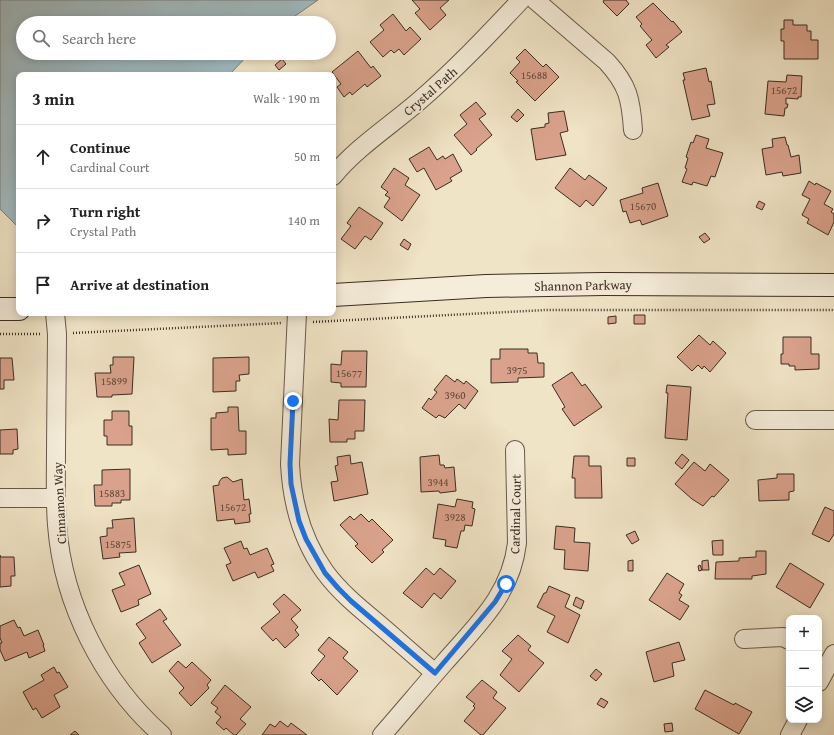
<!DOCTYPE html>
<meta charset="utf-8">
<style>
:root{--surface:#fff;--page:#f2f2f2;--text:#222;--muted:#767676;--line:#e0e0e0}
body{margin:0;font-family:"Gentium Book Plus",serif;background:var(--page);color:var(--text)}
.controls{position:absolute;right:12px;bottom:12px;display:grid;overflow:hidden;border-radius:8px;box-shadow:0 2px 10px #0003}
.controls button{width:36px;height:36px;display:grid;place-items:center;padding:0;border:0;border-bottom:1px solid var(--line);background:var(--surface);color:var(--text);font:20px sans-serif}
.stop{position:absolute;width:12px;height:12px;margin:-9px;border:3px solid #1a73e8;border-radius:50%;background:#fff}
.stop.end{background:#1a73e8;border-color:#fff;box-shadow:0 1px 4px #0008}
.list{margin:0;padding:0;list-style:none}
h2{display:flex;justify-content:space-between;align-items:center;height:52px;margin:0;padding:0 16px;font-size:17px}
h2 small{font-size:13px;font-weight:400;color:var(--muted)}
.list li{display:grid;grid-template-columns:26px 1fr auto;gap:12px;align-items:center;box-sizing:border-box;height:64px;padding:0 16px;border-top:1px solid var(--line)}
.list b{display:block;font-size:15px;white-space:nowrap}
.list p{margin:0;font-size:13px;white-space:nowrap;color:var(--muted)}
.list em{font-size:13px;font-style:normal;color:var(--muted)}
.icon{flex:none;width:22px;height:22px;fill:none;stroke:currentColor;stroke-width:2;stroke-linecap:round;stroke-linejoin:round}
.map{position:relative;flex:none;width:834px;height:735px;overflow:hidden}
.search{position:absolute;background:var(--surface);box-shadow:0 2px 10px #0003;left:16px;top:16px;width:320px;height:44px;display:flex;align-items:center;gap:10px;box-sizing:border-box;padding:0 14px;border-radius:22px;color:var(--muted);font-size:15px}
.panel{position:absolute;background:var(--surface);box-shadow:0 2px 10px #0003;left:16px;top:72px;width:320px;height:244px;border-radius:8px}
.map>svg:first-child{display:block}
.water{fill:#a1bbc1;stroke:#788281}
.building{fill:#daa28c;stroke:#3b2c22}
.lines{fill:none;stroke-linecap:round;stroke-linejoin:round}
.street-casing{stroke:#685a4b;stroke-width:20}
.secondary-casing{stroke:#3b2c22;stroke-width:24}
.path{stroke:#3b2c22;stroke-width:2.5;stroke-dasharray:1 2;stroke-linecap:butt}
.street{stroke:#f5edda;stroke-width:18}
.secondary{stroke:#f5edda;stroke-width:22}
.route{stroke:#1a73e8;stroke-width:5}
.labels{text-anchor:middle;stroke-width:4;stroke-linejoin:round;paint-order:stroke}
.number-label{font-size:11px;fill:#634a3c}
.street-label{font-size:13px;fill:#3b2c22;stroke:#f5edda}
</style>
<div class="map">
<svg width="834" height="735" viewBox="0 0 834 735">
<rect width="100%" height="100%" fill="#f0e4c6"/>
<filter id="stains"><feTurbulence type="fractalNoise" baseFrequency=".005" numOctaves="4"/><feColorMatrix values="0 0 0 0 .2 0 0 0 0 .09 0 0 0 0 .02 0 0 0 .5 -.17"/></filter>
<radialGradient id="worn" r=".72"><stop offset=".6" stop-color="#630" stop-opacity="0"/><stop offset="1" stop-color="#630" stop-opacity=".3"/></radialGradient>
<path class="water" d="M0,0H318L285,23H23V53H250L229,75H19V228L0,209Z"/>
<path class="building" d="M412,0H449L440,8L446,15L430,30L415,13L420,9Z
M604,0H626L629,4L617,16L603,2Z
M653,3L672,22L673,21L682,32L666,45L669,47L656,58L646,45L652,40L640,26L642,24L636,17Z
M393,14L406,31L410,27L421,39L404,55L399,49L394,53L391,50L383,57L370,42L384,30L380,25Z
M784,20H793V25H807V31H811V40H818V59H784V41H781V29H784Z
M525,49L543,67L546,64L559,77L535,101L516,82L518,81L510,73L520,62L516,58Z
M358,51L371,68L373,66L381,76L367,87L365,84L352,95L350,92L344,97L337,87L341,84L332,72Z
M282,59L286,64L279,70L275,65Z
M706,68L709,82L711,81L715,104L707,105L710,116L692,120L683,80H685L683,73Z
M787,75L802,76L801,97H798V99L786,98V104H788L787,108H785L784,116L765,114L768,81L786,82Z
M476,102L486,114L479,119L492,135L476,149L477,150L471,155L454,135L467,124L460,115Z
M518,109L524,115L517,122L511,117Z
M564,111L568,131L560,133L566,155L536,160L531,129L545,127V124L549,123L548,113Z
M696,135L709,139L706,148L723,153L715,177L711,176L707,186L693,182L692,185L682,182L687,169L685,168L688,158L686,157L691,142L693,143Z
M785,137L787,145H788L791,157L799,155L801,173L783,176L782,172L766,175L762,149L773,147L772,139Z
M429,147L437,160L443,156L445,159L453,154L462,171L450,178L452,181L436,190L424,168L417,172L409,159Z
M394,168L409,178L405,185L420,195L402,221L384,207L390,198L385,195L388,192L381,187Z
M570,168L585,180L589,175L607,188L593,206L586,200L580,207L555,188Z
M809,181L815,185L816,183L831,191L824,204L833,209L831,212L834,214V222L828,235L807,223L809,219L802,215L810,199L802,195Z
M658,183L668,216L642,225L640,220L630,223L626,211L623,212L620,200L643,193L642,188Z
M759,201L765,204L762,210L756,207Z
M359,207L383,223L371,240L365,236L355,249L341,239L351,226L347,223Z
M705,233L710,239L704,243L699,237Z
M404,239L411,244L408,250L400,245Z
M634,315H645V324H634Z
M616,316V323L608,324V317Z
M699,335L710,345L713,341L726,353L710,372L704,366L702,369L698,365L692,371L677,357Z
M783,337H811V354H819V369L795,370V366H789V364H781V354H783Z
M500,349H528V353H537L538,363H544V377L518,378V382L491,383V359H500Z
M342,351H367L366,387H341V383L331,382V364L341,365Z
M113,357H134L132,394L112,395V397H97L95,373H111L110,365H113Z
M249,357V374L239,375L240,381H236V391L213,392V358Z
M0,358H12L14,380H4V389H0Z
M572,372L582,386L585,384L602,407L574,426L562,409L565,407L552,385Z
M446,375L455,382L457,379L464,384L466,381L478,391L465,409L459,404L445,418L439,415L436,418L422,408L429,398L431,400L437,392L434,390Z
M667,385L691,387L687,440L665,438L668,393H666Z
M339,400H365L364,431H355V439H347V442H330L329,419L338,420Z
M228,407H238L239,431H246V454L228,455V449L211,450V418H216V413L228,412Z
M112,411H129V426H132V445H107V436H104V420H112Z
M17,429L18,449L13,450V454H0V430Z
M682,454L689,460L682,469L675,463Z
M350,455L351,464L362,462L368,494L334,501L331,482L338,481L335,466L338,465L337,457Z
M439,455L440,465H444L445,468L454,467L456,491L440,493L439,491L421,492L420,457Z
M574,456H589V466H601L602,498H575V478H572Z
M627,458H635V466H627Z
M694,462L705,471L710,464L729,480L714,497L712,496L703,506L692,499L675,484Z
M130,469V500H121V503H112V506H95L94,485H102V470Z
M777,474H794V491L789,492V500L759,501L758,480L777,478Z
M227,477L233,482L242,479L244,500L249,499L251,514H249L250,522L235,524L234,519L217,521L213,486L219,485V482L222,478Z
M457,499L473,502L472,508L475,509L472,526L465,525L464,531H461L457,548L445,546L446,540L433,538L438,504L455,507Z
M825,507L834,511V534L829,542L812,534Z
M361,514L369,522L372,519L393,540L382,550L384,552L372,563L355,546L358,544L340,525L350,516L354,520Z
M134,518L136,552L119,553L120,557L103,559L100,537L107,536V528H113L112,520Z
M556,526L575,528L574,542L590,543L588,571L564,569L565,550L554,549Z
M635,531L639,540L632,544L626,535Z
M723,540V555H713L712,541Z
M241,541L244,549L247,548L250,555L267,548L274,564L271,565L274,571L258,578L255,572L233,581L226,565L231,563L224,548Z
M756,551H766V574L752,576V579H715L716,562L739,561V558L756,557Z
M0,555V557H14L15,576H11V586L0,587Z
M633,560V571H628V561Z
M708,560L709,570H702V561Z
M790,563L824,584L810,608L776,587Z
M139,565L151,594L138,600L139,605L121,612L112,590L125,585L119,573Z
M700,565L702,570L699,571L698,566Z
M426,568L434,575L440,568L456,581L441,599L434,593L422,608L403,593Z
M667,573L684,584L679,593L682,595L679,600L689,606L680,620L649,600Z
M549,586L570,595L565,607L580,615L568,643L547,632L555,616L537,607L544,593H546Z
M284,594L301,610L291,619L298,627L295,630L299,635L285,648L276,638L273,641L261,628L280,612L273,604Z
M576,597L584,601L581,609L573,605Z
M160,609L167,619L163,621L181,645L152,663L139,643L146,638L136,624Z
M14,620L18,628L20,627L24,636L38,630L44,645H43L45,651L29,658L27,652L5,661L0,650V643H2L0,638V626Z
M518,635L531,646L528,650L544,663L519,692L500,675L512,659L502,651Z
M329,637L348,652L343,658L358,671L337,695L321,679L319,681L311,673L325,656L318,650Z
M679,642L685,660L672,663L674,676L654,682L646,652Z
M178,661L186,668L192,662L211,680L207,685L209,688L191,706L179,693L184,688L169,671Z
M54,667L57,673L59,672L68,687L54,695L60,707L42,718L36,708L33,710L23,692L44,680L41,675Z
M596,669L602,674L596,681L590,676Z
M482,680L497,692L493,698L506,708L483,735H481L464,721L475,708L473,706L475,704L466,697Z
M225,685L251,707L240,719L246,724L236,735H234L226,728L224,730L216,723L221,717L215,712L218,708L211,703Z
M705,690L734,705L735,703L752,712L739,734L695,709Z
M601,698L608,702L604,708L597,704Z
M280,721L288,727L291,723L307,735H262L270,724L275,727Z
M672,723L673,731L665,732L664,724Z
M75,731L79,735H70Z"/>
<g class="lines">
<defs>
<path id="street" d="M535,0L607,62C628,85 631,99 633,130
M333,176C357,147 390,126 419,101C455,70 488,35 521,0
M55,313L57,334C57,372 56,411 56,449C56,475 55,500 57,525C63,604 103,683 162,735
M297,313L290,464C292,503 302,540 325,572C339,591 357,606 375,621C395,638 415,656 435,673
M755,420H834
M0,498H56
M744,639L783,637L789,640
M819,682L834,654
M382,735C403,711 423,687 444,663C477,625 511,595 517,543L515,450
M790,735L798,720"/>
<path id="secondary" d="M333,295L486,286L603,284L834,285
M0,309H19"/>
</defs>
<use href="#street" class="street-casing"/>
<use href="#secondary" class="secondary-casing"/>
<path class="path" d="M313,322L546,310H834
M73,333L282,323
M0,334H42"/>
<use href="#street" class="street"/>
<use href="#secondary" class="secondary"/>
</g>
<g class="lines">
<path class="route" d="M293,401L290,464L291,484L299,521L306,539L325,573L338,588L351,601L435,673L495,602L506,584"/>
</g>
<g class="labels">
<g class="number-label">
<text x="534" y="79">15688</text>
<text x="784" y="94">15672</text>
<text x="643" y="210">15670</text>
<text x="517" y="374">3975</text>
<text x="349" y="377">15677</text>
<text x="114" y="385">15899</text>
<text x="455" y="399">3960</text>
<text x="438" y="486">3944</text>
<text x="112" y="497">15883</text>
<text x="233" y="511">15672</text>
<text x="455" y="521">3928</text>
<text x="118" y="548">15875</text>
</g>
<g class="street-label">
<text transform="translate(430 91) rotate(-41)" y="5">Crystal Path</text>
<text transform="translate(583 285) rotate(-1)" y="5">Shannon Parkway</text>
<text transform="translate(59 503) rotate(-93)" y="5">Cinnamon Way</text>
<text transform="translate(515 514) rotate(-89)" y="5">Cardinal Court</text>
</g>
</g>
<rect width="100%" height="100%" filter="url(#stains)"/>
<rect width="100%" height="100%" fill="url(#worn)"/>
</svg>
<div class="controls">
<button>+</button>
<button>−</button>
<button><svg class="icon" aria-label="layers" viewBox="0 0 24 24"><path d="M12 4l9 5-9 5-9-5zM3 14l9 5 9-5"/></svg></button>
</div>
<div class="stop" style="left:506px;top:584px"></div>
<div class="stop end" style="left:293px;top:401px"></div>
<div class="search"><svg class="icon" aria-label="search" viewBox="0 0 24 24"><circle cx="10" cy="10" r="6"/><path d="M15 15l6 6"/></svg>Search here</div>
<section class="panel">
<h2>3 min<small>Walk · 190 m</small></h2>
<ul class="list">
<li><svg class="icon" aria-label="ahead" viewBox="0 0 24 24"><path d="M12 20V5M6 11l6-6 6 6"/></svg><div><b>Continue</b><p>Cardinal Court</p></div><em>50 m</em></li>
<li><svg class="icon" aria-label="right" viewBox="0 0 24 24"><path d="M7 20v-9h11M14 6l5 5-5 5"/></svg><div><b>Turn right</b><p>Crystal Path</p></div><em>140 m</em></li>
<li><svg class="icon" aria-label="arrive" viewBox="0 0 24 24"><path d="M6 21V4h12l-3 4 3 4H6"/></svg><div><b>Arrive at destination</b></div></li>
</ul>
</section>
</div>
